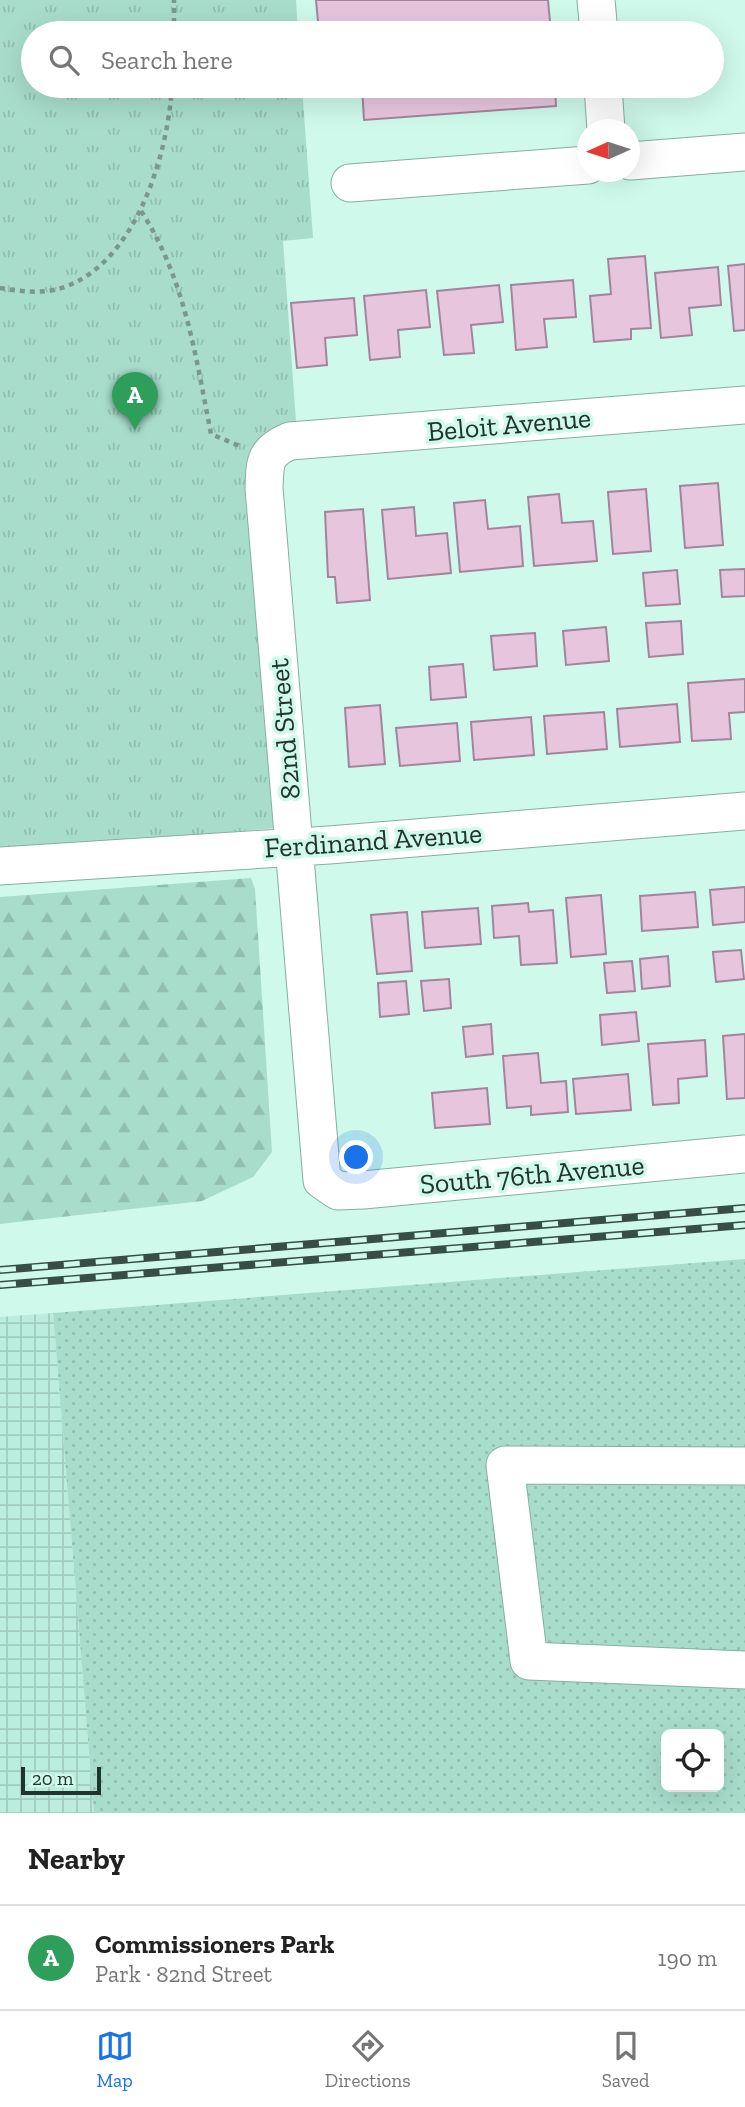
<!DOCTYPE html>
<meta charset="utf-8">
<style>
:root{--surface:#fff;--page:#f2f2f2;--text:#222;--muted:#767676;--line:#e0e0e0;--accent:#1a73e8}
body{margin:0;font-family:"Zilla Slab",serif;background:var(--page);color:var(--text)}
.controls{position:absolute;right:21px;bottom:21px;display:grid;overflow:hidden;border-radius:10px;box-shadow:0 7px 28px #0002}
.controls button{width:63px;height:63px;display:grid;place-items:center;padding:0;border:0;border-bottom:2px solid var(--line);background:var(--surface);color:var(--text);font:35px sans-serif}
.compass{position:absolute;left:577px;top:119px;width:63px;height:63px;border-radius:50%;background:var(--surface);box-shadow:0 7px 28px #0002;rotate:267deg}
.scale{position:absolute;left:21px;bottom:18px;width:80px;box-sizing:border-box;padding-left:7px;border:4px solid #22332e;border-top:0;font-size:19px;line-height:24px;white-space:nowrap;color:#22332e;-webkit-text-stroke:5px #cef9eb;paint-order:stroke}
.you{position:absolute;left:357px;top:1158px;width:24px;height:24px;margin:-18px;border:5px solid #fff;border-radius:50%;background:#1a73e8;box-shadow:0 0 0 10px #1a73e833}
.badge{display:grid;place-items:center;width:46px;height:46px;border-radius:50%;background:var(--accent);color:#fff;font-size:23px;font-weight:700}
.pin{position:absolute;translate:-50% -58px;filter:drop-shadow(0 2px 4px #0008)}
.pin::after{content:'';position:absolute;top:37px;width:24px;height:21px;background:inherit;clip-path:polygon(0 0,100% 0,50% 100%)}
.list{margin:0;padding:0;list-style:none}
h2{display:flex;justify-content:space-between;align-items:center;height:91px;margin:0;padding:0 28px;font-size:30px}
h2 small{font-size:23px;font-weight:400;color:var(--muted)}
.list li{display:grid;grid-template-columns:46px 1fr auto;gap:21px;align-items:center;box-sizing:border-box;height:105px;padding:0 28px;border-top:2px solid var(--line)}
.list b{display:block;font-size:26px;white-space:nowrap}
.list p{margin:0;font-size:23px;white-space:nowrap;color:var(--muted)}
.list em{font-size:23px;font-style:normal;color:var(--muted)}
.icon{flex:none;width:38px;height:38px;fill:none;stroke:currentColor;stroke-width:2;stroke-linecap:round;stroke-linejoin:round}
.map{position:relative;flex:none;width:745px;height:1813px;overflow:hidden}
.search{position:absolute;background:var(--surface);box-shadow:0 7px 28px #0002;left:21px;right:21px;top:21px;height:77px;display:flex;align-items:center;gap:18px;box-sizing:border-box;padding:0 24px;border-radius:38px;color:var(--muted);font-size:26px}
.sheet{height:196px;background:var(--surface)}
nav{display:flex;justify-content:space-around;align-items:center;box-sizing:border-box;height:98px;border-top:2px solid var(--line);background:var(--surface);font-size:19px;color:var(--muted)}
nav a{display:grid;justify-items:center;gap:4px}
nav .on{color:var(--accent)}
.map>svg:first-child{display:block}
.industrial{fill:url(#industrial-grid)}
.grass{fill:url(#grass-dots);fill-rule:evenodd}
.forest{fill:url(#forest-firs)}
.park{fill:url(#park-tufts)}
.building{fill:#e7c6dd;stroke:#a3859b;stroke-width:2}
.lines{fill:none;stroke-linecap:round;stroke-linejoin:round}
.minor-casing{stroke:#86afa2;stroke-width:39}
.path{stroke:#7a988f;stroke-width:4.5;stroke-dasharray:5 5;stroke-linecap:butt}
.minor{stroke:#fff;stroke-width:37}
.rail-casing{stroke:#384d46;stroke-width:8}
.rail{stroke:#cef9eb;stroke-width:5;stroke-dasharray:16;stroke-linecap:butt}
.labels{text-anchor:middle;stroke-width:7;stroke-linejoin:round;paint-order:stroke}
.street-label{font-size:28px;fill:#22332e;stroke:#cef9eb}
</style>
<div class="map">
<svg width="745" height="1813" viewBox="0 0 745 1813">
<defs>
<pattern id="industrial-grid" width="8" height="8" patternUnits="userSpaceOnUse" patternTransform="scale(1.75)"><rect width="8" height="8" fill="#baeddd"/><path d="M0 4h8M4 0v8" fill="none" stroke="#a0ccbe"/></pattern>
<pattern id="grass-dots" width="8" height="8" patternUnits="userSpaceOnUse" patternTransform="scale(1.75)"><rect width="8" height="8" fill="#a8ddcc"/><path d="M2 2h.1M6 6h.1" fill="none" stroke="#90beb0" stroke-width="1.8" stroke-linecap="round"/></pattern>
<pattern id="forest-firs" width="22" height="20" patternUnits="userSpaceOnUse" patternTransform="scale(1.75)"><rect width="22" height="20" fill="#a8ddcc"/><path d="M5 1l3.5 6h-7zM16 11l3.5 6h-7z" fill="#90beb0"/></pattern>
<pattern id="park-tufts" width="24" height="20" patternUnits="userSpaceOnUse" patternTransform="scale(1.75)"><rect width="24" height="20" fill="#a8ddcc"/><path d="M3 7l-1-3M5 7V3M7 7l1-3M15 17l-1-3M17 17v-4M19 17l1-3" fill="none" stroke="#90beb0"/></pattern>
</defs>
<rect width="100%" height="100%" fill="#cef9eb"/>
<path class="industrial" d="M53,1313L94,1813H0V1317Z"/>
<path class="grass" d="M745,1259V1813H94L53,1313ZM666,1734H719V1787H666Z"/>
<path class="forest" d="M251,878L255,889L272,1152L253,1177L202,1201L0,1224V897Z"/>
<path class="park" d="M0,0H296L298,33H33V86H302L313,238L283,241L296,422C273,426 264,434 252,453L277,828L0,851Z"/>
<path class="building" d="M316,0H548L551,33H319Z
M354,86H555L556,106L364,120L362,86Z
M645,256L651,328L631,329V339L594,342L590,296L611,294L608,259Z
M745,264V330L734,331L728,266Z
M718,267L721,305L689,308L692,335L661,338L655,273Z
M573,280L576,317L544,319L547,347L516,350L511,285Z
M499,285L503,322L471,325L474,353L444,355L437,291Z
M426,290L430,327L398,330L400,357L370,360L364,296Z
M354,298L357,335L325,338L327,365L297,368L291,303Z
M718,483L723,545L685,548L680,486Z
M646,489L651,551L613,554L608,492Z
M559,494L562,523L593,521L597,561L534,566L528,497Z
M485,500L488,529L520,526L523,566L460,572L454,503Z
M414,507L416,536L447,533L451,573L388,579L382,510Z
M363,509L370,600L337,603L335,577H328L325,512Z
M745,569V596L722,597L720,570Z
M677,570L680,604L646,606L643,573Z
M681,621L683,654L649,657L646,623Z
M606,627L609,661L566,665L563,631Z
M535,633L537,666L494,670L491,636Z
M463,664L466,697L431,700L429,667Z
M745,679V712L729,713L731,739L692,741L688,683Z
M677,704L680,742L620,747L617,709Z
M380,705L385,764L349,767L345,708Z
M604,712L607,749L547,754L544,716Z
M531,717L534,755L474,760L471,722Z
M457,723L460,761L400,766L396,728Z
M745,887V922L713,925L710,890Z
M695,892L698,927L642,931L640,896Z
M601,895L606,954L571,957L566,898Z
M528,903L529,912L553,910L557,963L521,965L519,936L494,938L492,906Z
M478,908L481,944L425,948L422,912Z
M407,912L412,971L377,974L371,915Z
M741,950L744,979L716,982L713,952Z
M668,956L670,986L642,989L640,959Z
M632,961L635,991L607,993L604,963Z
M449,979L451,1008L424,1011L421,981Z
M406,981L409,1014L380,1017L378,983Z
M636,1012L639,1041L602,1045L600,1015Z
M491,1024L493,1054L466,1057L463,1027Z
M745,1034V1098L727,1099L723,1036Z
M705,1040L707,1076L678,1079L679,1103L653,1105L648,1044Z
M538,1053L541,1083L566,1081L568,1112L531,1115V1106L507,1108L503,1056Z
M628,1074L631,1110L576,1114L573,1079Z
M487,1088L490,1124L435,1128L432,1093Z"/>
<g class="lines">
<defs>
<path id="minor" d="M596,0L599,33
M603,86L606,130
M630,161L745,152
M350,183L588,165
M745,405L290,441C264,452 265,462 264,488L322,1180L338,1191L363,1190L745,1154
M0,866L329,845L745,811
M745,1466L505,1465L529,1661L745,1670"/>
</defs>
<use href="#minor" class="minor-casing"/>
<path class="path" d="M174,33V0
M141,211C185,278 196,358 211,434L242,447
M0,288C19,291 39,294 58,289C135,268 168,155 172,86"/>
<use href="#minor" class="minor"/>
<defs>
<path id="rail" d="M0,1270L745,1208
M0,1285L745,1225"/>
</defs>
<use href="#rail" class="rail-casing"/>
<use href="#rail" class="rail"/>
</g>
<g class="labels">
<g class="street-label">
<text transform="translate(509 424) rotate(-5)" y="10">Beloit Avenue</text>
<text transform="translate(284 729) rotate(-95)" y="10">82nd Street</text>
<text transform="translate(373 840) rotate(-4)" y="10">Ferdinand Avenue</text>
<text transform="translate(532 1174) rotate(-5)" y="10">South 76th Avenue</text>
</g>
</g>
</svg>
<div class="controls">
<button><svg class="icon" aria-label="locate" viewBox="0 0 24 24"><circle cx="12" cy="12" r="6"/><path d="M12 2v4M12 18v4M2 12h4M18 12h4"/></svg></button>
</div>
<svg class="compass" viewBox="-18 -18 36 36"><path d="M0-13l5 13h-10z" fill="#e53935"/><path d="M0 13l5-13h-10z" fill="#767676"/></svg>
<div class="scale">20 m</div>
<div class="you"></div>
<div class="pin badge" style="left:135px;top:430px;background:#2e9e5b">A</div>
<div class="search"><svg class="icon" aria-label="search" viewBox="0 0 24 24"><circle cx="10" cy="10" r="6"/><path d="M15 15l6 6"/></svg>Search here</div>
</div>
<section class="sheet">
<h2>Nearby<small></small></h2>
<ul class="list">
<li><span class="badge" style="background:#2e9e5b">A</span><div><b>Commissioners Park</b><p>Park · 82nd Street</p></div><em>190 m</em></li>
</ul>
</section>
<nav>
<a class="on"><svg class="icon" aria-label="map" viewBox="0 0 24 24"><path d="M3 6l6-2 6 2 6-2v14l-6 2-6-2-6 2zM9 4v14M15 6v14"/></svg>Map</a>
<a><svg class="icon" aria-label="directions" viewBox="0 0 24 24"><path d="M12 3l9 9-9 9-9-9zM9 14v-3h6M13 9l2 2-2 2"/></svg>Directions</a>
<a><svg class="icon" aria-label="saved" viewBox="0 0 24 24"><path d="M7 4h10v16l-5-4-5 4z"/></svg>Saved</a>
</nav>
